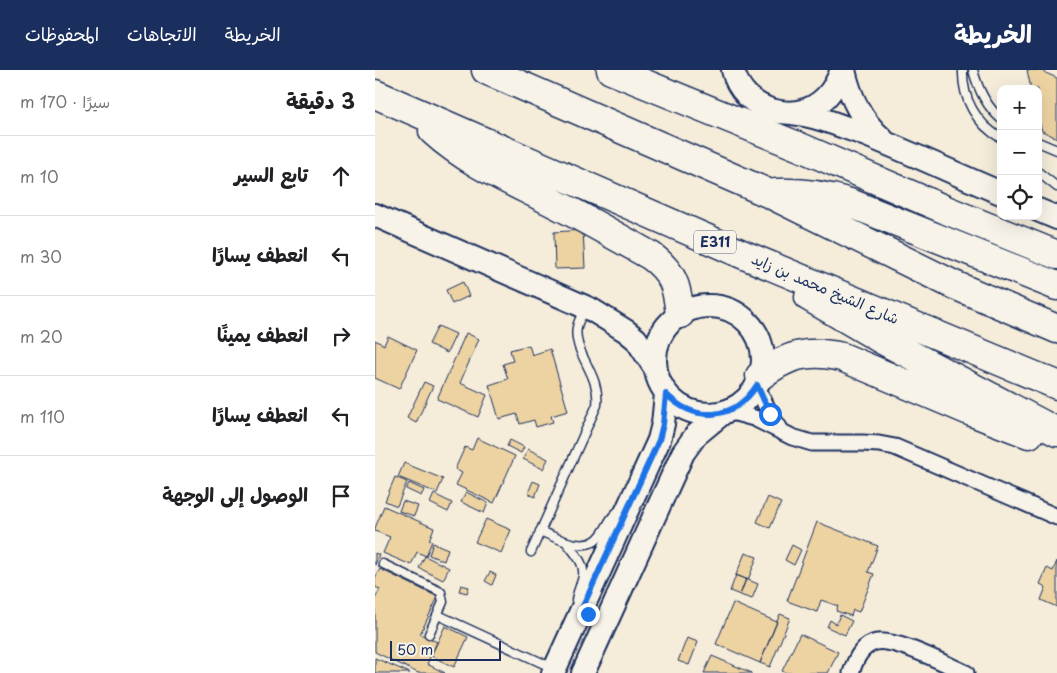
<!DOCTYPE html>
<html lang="ar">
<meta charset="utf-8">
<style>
:root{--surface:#fff;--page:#f6f6f6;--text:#202124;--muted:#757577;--line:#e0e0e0;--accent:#1b2f5e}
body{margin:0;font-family:"Playpen Sans","Playpen Sans Arabic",sans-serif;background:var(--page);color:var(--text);direction:rtl}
.controls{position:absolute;right:15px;top:15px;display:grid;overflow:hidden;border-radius:10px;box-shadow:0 5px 20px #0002}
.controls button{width:45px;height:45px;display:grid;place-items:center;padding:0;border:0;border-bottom:1px solid var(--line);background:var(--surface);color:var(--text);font:25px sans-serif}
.scale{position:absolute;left:15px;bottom:12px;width:111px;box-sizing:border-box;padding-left:5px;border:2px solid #1b2f5e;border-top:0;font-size:14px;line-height:18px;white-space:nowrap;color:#1b2f5e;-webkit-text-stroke:4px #f7f3e8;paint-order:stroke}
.stop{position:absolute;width:15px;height:15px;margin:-11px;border:4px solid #1a73e8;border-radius:50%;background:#fff}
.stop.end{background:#1a73e8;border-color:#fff;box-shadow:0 1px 5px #0008}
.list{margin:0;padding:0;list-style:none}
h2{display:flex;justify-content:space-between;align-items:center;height:65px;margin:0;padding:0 20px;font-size:21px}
h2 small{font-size:16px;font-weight:400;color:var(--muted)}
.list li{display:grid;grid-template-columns:32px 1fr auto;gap:15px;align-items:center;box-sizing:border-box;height:80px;padding:0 20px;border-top:1px solid var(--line)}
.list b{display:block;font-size:19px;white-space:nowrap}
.list em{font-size:16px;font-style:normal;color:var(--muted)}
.icon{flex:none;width:28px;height:28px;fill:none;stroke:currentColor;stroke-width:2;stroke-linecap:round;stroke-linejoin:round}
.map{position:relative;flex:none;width:682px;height:603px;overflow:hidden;direction:ltr}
header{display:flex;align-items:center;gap:30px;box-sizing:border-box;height:70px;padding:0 25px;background:var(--accent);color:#fff}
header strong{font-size:24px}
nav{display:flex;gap:28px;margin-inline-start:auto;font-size:18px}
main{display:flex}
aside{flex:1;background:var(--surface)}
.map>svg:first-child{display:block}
.building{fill:#edd3a2;stroke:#1b2f5e}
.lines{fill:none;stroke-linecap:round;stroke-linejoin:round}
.lane-casing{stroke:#1b2f5e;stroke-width:11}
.street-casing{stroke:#1b2f5e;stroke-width:19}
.secondary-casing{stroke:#1b2f5e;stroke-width:26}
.highway-casing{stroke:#1b2f5e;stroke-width:31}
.lane{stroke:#f7f3e8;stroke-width:8}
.street{stroke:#f7f3e8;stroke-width:15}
.secondary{stroke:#f7f3e8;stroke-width:22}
.highway{stroke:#f7f3e8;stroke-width:28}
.route{stroke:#1a73e8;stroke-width:6}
.labels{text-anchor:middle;stroke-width:4.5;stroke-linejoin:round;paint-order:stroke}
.shield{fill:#f7f3e8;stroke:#5d6a87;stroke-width:1}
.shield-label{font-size:14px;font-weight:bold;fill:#1b2f5e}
.street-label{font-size:15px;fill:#1b2f5e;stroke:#f7f3e8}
</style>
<header>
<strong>الخريطة</strong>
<nav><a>الخريطة</a><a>الاتجاهات</a><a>المحفوظات</a></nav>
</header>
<main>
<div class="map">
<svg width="682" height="603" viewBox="0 0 682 603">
<rect width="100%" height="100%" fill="#f5edda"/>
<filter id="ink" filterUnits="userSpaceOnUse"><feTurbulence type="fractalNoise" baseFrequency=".02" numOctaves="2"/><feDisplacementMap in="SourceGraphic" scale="10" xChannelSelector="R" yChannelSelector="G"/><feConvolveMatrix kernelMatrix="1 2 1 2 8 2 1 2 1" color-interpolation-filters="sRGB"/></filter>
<g filter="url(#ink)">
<path class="building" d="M652,0H664L682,8V68L667,61L663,47V19H656Z
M208,160L210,198L180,199L179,162Z
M88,212L94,226L77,234L71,220Z
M63,256L81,264L72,283L54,274Z
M91,263L104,269L85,313L112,325L103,347L62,329Z
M13,266L42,280L24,319L0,308V270L9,275Z
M154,275L157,285L175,279L193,341L176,346L178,352L161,357L159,350L145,354L142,344L124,349L114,315L133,309L128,294L138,291L135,280Z
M49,312L58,316L41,353L32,348Z
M102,368L140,386L119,433L81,415L87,403L80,399L90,377L97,380Z
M135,370L149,377L146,383L132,376Z
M153,379L173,389L168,399L148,389Z
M29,393L68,409L62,423L23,407Z
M20,407L32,412L22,436L10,431Z
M158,411L165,414L160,427L153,423Z
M34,413L49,420L46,426L31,419Z
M91,422L113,433L109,443L86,432Z
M59,424L77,433L73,442L55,433Z
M393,427L406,433L395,458L382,452Z
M28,431L43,436L39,446L24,441Z
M9,436L59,458L54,470L57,471L51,486L42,482L36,495L8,483L15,467L0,461V458Z
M111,449L136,460L126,483L100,472Z
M442,452L503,476L493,502L499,504L484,542L478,540L476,546L461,541L463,536L446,530L442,542L412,531Z
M58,473L73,479L69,491L54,485Z
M417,475L426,480L419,495L410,490Z
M0,483L4,485L0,495Z
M370,483L382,487L373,510L361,505Z
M50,486L74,498L68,510L44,498Z
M682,491V537L666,530L671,517L665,514L672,498L678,501Z
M5,499L63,527L45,564L62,572L52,594L70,603H43L0,582V529L5,519L0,517V508Z
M115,502L121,505L117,515L110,511Z
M361,505L371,509L365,525L355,521Z
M371,509L383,514L377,529L365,525Z
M86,515L94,517L92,523L84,521Z
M358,533L402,552L385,593L341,574Z
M405,544L415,548L395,597L385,593Z
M465,545L477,551L470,565L452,557L455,550L461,554Z
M70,556L93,567L79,597L56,586Z
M425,564L463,582L453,603H411L407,601Z
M312,568L323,572L314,595L303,591Z
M337,586L377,603H329Z
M0,588L35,603H0Z"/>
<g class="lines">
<defs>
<path id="lane" d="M588,0C587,28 601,54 626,68
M598,0C603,19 611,36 626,49
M663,72L682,80
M663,102L682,117
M165,461C182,468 212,485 226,465C233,456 235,446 245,440
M192,473C201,485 212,495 207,510C205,517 202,523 201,530
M156,482L222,335C226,304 197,283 202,257C203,251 207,245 210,239
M8,494L66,522L68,532L54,564
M63,545L178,598"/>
<path id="street" d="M381,315L395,344L405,359
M353,341L379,348L417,367L437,373H488L504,374L520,377L682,447
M476,603C480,591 485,578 498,573C516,565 572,595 591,603"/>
<path id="secondary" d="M358,0C367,40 421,58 451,27C459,19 463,10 467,0
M469,0C475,28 486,50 507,69
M417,43C443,46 466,56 491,65C536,83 581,104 626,123
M663,140L682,148
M0,145L217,240L251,261L261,269L280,298
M280 290a54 54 0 1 1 108 0a54 54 0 1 1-108 0Z
M178,603L284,370L288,354L291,324
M208,603L308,383L321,365L349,342"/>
<path id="highway" d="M111,0L395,124L577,214L682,259
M236,0L425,77L571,140L682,185
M0,24L367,184L682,315
M58,61C94,94 139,112 181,134C213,150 244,168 276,186C299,203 302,217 305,244
M401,123C427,122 450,125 475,133L682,216
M434,227L504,268L682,362
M385,306C412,285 433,279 467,287L597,342L654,364"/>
</defs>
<use href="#lane" class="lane-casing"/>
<use href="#street" class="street-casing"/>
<use href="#secondary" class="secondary-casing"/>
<use href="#highway" class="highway-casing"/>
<use href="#lane" class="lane"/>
<use href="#street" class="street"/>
<use href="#secondary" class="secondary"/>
<use href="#highway" class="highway"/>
</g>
</g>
<g class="lines" filter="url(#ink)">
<path class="route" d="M213,544L205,543L284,370L288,354L291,324C320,353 359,351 382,315L395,344"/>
</g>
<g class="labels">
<rect class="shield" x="319" y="160.5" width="42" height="23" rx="4"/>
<g class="shield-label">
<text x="340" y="177">E311</text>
</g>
<g class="street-label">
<text transform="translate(450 219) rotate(23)" y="5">شارع الشيخ محمد بن زايد</text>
</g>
</g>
</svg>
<div class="controls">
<button>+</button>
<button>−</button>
<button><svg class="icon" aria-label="locate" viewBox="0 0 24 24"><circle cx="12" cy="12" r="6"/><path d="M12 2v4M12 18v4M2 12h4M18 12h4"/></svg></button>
</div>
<div class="scale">50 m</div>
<div class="stop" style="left:395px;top:344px"></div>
<div class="stop end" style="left:213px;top:544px"></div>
</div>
<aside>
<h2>3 دقيقة<small>سيرًا · 170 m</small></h2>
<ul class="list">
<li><svg class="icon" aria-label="ahead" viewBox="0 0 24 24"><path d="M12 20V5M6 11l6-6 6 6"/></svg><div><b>تابع السير</b></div><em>10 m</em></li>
<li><svg class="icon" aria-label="left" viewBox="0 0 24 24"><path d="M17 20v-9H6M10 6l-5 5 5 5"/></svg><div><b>انعطف يسارًا</b></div><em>30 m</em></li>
<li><svg class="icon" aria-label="right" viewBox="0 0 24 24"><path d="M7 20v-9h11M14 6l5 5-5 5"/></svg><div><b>انعطف يمينًا</b></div><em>20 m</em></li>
<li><svg class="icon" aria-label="left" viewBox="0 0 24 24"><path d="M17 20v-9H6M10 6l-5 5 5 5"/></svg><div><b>انعطف يسارًا</b></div><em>110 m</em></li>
<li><svg class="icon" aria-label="arrive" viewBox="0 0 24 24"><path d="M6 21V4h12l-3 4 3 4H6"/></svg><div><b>الوصول إلى الوجهة</b></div></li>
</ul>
</aside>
</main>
